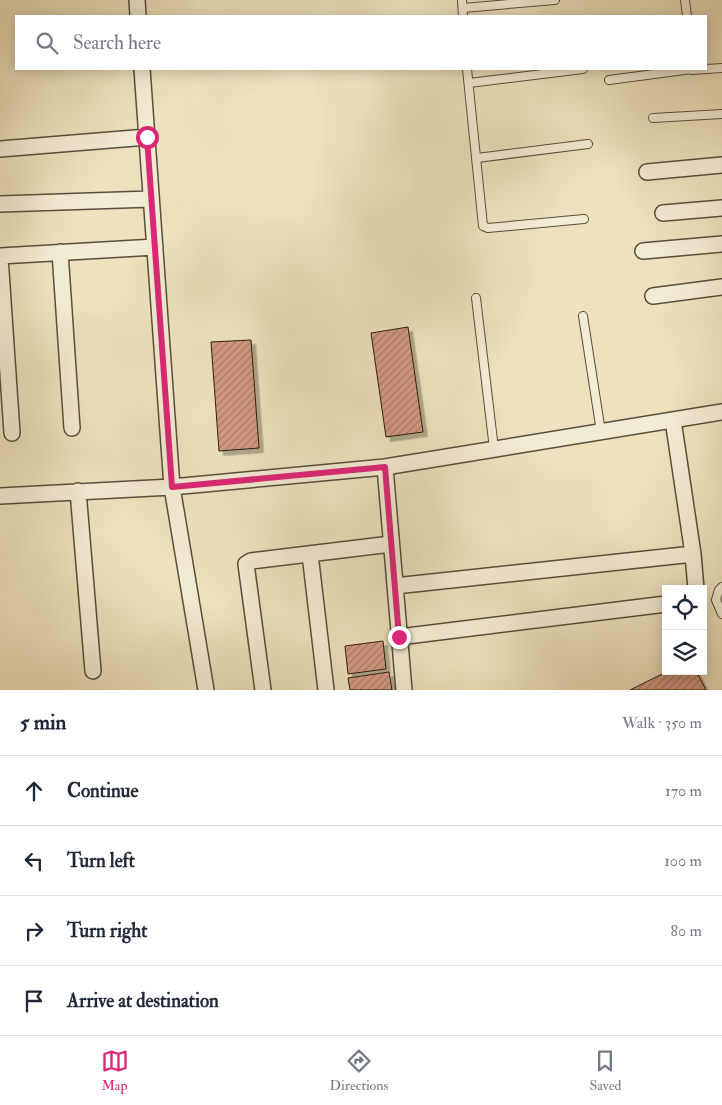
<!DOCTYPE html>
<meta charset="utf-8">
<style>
:root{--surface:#fff;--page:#f2f2f3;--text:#1f2937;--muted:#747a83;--line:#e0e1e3;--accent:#db2777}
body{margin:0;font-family:"IM FELL Double Pica",serif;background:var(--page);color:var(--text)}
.controls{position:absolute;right:15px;bottom:15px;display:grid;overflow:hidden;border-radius:0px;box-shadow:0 2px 12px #0003}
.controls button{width:45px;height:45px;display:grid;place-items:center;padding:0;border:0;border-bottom:1px solid var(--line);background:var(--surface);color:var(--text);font:25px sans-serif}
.stop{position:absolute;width:15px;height:15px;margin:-11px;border:4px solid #db2777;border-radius:50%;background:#fff}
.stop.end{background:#db2777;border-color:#fff;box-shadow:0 1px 5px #0008}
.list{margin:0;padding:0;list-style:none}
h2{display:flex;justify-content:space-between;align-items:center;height:65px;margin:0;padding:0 20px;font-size:21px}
h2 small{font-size:16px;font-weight:400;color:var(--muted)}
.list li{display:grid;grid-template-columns:32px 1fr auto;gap:15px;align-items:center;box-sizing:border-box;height:70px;padding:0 20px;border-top:1px solid var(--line)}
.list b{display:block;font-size:19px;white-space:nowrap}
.list em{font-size:16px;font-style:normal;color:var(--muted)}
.icon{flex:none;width:28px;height:28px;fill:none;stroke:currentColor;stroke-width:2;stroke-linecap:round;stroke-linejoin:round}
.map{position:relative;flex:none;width:722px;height:690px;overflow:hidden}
.search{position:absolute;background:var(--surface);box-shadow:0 2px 12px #0003;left:15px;right:15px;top:15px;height:55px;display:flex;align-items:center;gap:12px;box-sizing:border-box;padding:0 18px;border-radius:0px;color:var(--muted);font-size:19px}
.sheet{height:345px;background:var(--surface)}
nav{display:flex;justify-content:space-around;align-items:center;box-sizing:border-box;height:70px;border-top:1px solid var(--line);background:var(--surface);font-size:14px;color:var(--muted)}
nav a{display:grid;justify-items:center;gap:2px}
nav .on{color:var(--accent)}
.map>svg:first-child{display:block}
.building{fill:url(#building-hatch);stroke:#271d11;filter:url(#shadow)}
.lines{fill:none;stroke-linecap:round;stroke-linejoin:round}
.service-casing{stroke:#584e3c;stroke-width:10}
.minor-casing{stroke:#584e3c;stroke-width:18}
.service{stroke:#f3ecd4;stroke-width:8}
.minor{stroke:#f3ecd4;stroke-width:15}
.route{stroke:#db2777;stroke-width:6}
</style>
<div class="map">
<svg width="722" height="690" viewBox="0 0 722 690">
<defs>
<pattern id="building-hatch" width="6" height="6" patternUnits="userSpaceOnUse" patternTransform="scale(1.25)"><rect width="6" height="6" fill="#d49983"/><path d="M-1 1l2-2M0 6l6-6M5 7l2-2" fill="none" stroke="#ac7c6a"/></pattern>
<filter id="shadow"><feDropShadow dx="4.5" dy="4.5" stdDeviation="0" flood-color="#0004"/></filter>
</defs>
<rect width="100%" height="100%" fill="#ede2bd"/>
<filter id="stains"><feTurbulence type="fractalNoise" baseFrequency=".004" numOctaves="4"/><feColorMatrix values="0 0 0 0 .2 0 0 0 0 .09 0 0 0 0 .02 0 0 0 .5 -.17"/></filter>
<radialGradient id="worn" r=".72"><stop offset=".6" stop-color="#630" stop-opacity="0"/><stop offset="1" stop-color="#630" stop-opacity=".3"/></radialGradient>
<path class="building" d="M408,327L423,432L386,437L371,333Z
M251,340L259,448L219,451L211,342Z
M383,641L386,669L348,674L345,646Z
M668,671H696L706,690H630Z
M389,672L392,690H350L348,678Z"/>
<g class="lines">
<defs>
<path id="service" d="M462,0L463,16
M685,0L687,16
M463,8L555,0
M467,69L483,226L488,228L584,219
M692,70L722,68
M609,80L692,69
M469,83L583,69
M653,118L722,114
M477,158L588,144
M476,298L494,449
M583,316L601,432
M722,587L719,590L716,600L722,614"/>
<path id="minor" d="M137,0L138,16
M142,69L172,487L206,690
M0,149L147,137
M647,172L722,165
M0,204L151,199
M663,213L722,208
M643,251L722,244
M60,252L72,428
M0,256L155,247
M0,257L12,433
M653,296L722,287
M385,467L404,690
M78,491L93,671
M0,496L172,487L385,467L722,412
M310,554L326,690
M693,554L696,589
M395,586L693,554L673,420
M399,637L666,604
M263,690L246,564L251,561L391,544"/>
</defs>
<use href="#service" class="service-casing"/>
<use href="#minor" class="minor-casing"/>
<use href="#service" class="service"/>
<use href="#minor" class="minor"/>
</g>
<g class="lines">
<path class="route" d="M147,137L172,487L385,467L399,637"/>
</g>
<rect width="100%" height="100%" filter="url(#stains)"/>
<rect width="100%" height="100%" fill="url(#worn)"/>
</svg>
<div class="controls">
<button><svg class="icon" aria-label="locate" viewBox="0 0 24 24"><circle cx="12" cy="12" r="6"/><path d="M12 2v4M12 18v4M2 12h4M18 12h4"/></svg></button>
<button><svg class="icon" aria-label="layers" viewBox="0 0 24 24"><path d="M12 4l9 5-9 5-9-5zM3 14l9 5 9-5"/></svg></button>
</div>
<div class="stop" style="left:147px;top:137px"></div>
<div class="stop end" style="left:399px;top:637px"></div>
<div class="search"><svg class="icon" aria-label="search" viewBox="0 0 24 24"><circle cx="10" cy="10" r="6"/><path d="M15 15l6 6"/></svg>Search here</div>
</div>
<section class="sheet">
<h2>5 min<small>Walk · 350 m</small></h2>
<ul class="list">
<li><svg class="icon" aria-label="ahead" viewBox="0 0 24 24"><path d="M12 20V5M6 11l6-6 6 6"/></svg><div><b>Continue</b></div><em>170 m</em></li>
<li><svg class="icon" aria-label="left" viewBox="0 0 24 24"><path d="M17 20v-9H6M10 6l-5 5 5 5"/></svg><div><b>Turn left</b></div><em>100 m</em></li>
<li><svg class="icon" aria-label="right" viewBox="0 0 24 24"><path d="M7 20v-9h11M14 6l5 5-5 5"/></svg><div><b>Turn right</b></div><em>80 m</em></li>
<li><svg class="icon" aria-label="arrive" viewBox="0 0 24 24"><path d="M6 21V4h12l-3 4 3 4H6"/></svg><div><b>Arrive at destination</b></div></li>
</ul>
</section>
<nav>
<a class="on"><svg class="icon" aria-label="map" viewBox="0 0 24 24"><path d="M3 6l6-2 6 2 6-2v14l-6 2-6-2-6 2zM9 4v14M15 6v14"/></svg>Map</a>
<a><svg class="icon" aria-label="directions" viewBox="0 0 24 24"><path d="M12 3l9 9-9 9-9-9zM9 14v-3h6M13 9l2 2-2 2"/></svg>Directions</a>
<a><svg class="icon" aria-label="saved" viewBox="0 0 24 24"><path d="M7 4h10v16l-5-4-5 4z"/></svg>Saved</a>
</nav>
